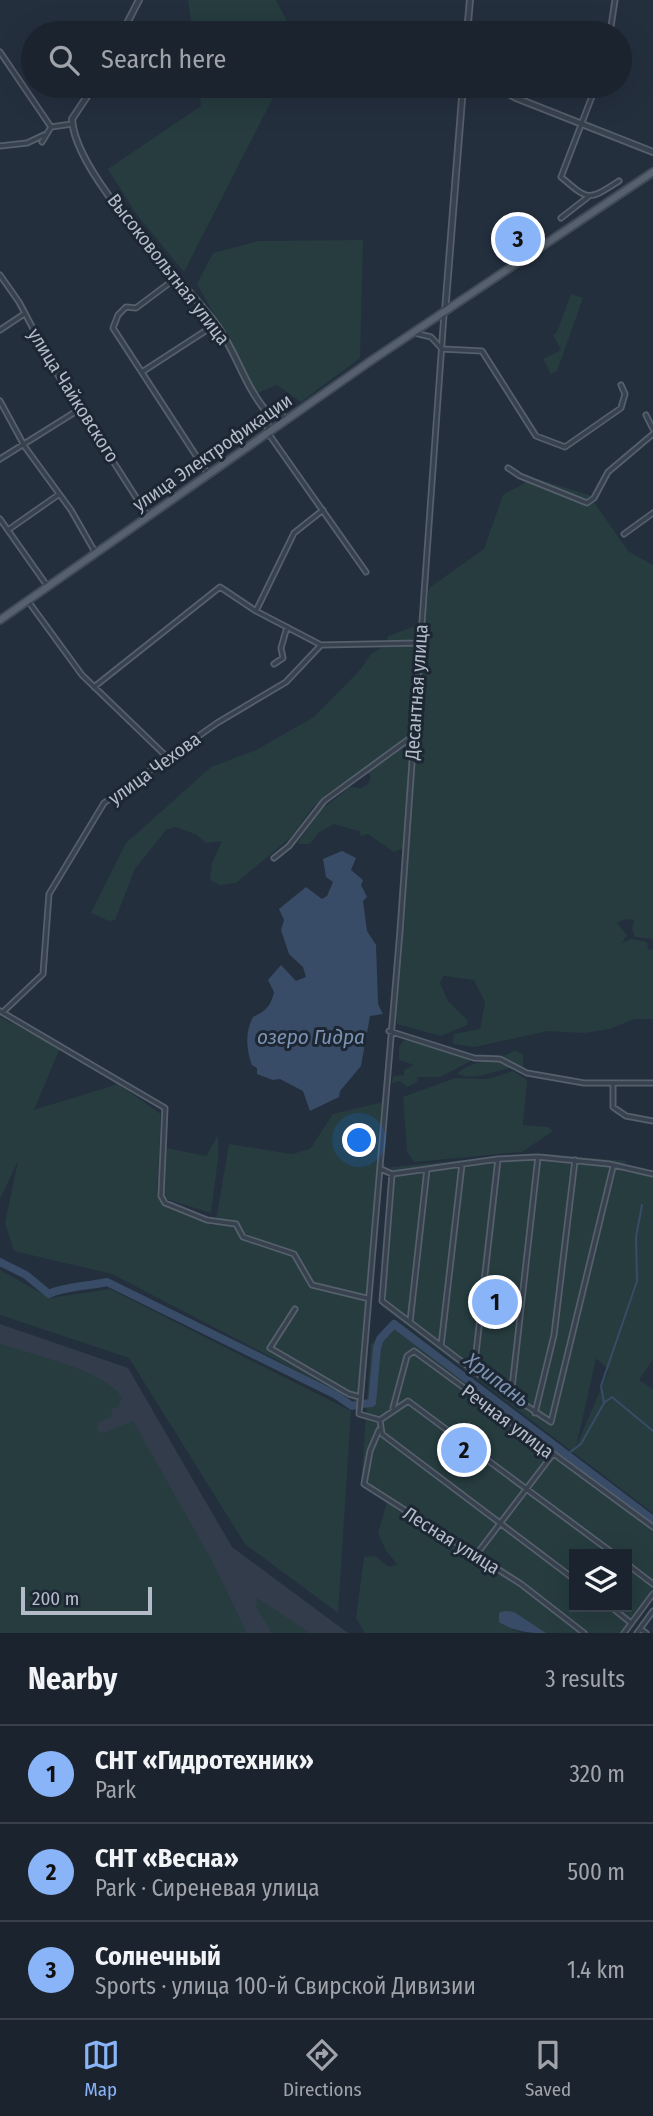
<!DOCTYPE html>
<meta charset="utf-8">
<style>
:root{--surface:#1b232e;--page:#242b36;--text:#f1f3f6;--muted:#a0a4aa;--line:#39404a;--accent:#8ab4f8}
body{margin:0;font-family:"Fira Sans Condensed",sans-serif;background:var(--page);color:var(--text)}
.controls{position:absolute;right:21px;bottom:21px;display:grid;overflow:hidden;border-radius:0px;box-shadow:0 7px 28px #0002}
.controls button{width:63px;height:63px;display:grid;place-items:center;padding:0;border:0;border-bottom:2px solid var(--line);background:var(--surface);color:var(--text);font:35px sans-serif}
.scale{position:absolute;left:21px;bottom:18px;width:131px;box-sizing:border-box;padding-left:7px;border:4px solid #b4bcc9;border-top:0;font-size:19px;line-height:24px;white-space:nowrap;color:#b4bcc9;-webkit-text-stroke:5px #1d2633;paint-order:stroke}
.you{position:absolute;left:360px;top:1141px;width:24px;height:24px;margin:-18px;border:5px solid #fff;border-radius:50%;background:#1a73e8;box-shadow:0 0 0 10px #1a73e833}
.badge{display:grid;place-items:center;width:46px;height:46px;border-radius:50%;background:var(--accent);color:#111;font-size:23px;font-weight:700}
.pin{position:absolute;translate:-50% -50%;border:4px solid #fff;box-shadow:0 2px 7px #0006}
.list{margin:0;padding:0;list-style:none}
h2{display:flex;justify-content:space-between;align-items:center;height:91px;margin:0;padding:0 28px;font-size:30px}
h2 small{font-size:23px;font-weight:400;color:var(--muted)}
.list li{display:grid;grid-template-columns:46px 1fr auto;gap:21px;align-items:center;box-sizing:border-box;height:98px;padding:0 28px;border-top:2px solid var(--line)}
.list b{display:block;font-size:26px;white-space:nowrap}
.list p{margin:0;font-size:23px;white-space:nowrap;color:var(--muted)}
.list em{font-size:23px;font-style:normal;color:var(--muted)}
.icon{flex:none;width:38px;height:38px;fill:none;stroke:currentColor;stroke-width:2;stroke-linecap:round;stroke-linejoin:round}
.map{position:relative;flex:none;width:653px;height:1633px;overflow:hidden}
.search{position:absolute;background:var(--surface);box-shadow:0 7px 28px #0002;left:21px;right:21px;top:21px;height:77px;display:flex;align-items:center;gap:18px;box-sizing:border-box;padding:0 24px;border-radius:38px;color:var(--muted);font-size:26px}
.sheet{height:385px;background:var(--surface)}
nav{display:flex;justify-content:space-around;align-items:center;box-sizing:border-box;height:98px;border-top:2px solid var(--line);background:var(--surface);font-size:19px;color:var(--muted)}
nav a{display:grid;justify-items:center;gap:4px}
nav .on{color:var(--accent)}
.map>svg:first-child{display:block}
.airport{fill:#323c4b}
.green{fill:#263c3f;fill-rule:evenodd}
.water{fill:#394c67}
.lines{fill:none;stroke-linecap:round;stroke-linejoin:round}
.stream{stroke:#394c67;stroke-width:2}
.river{stroke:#394c67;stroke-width:8}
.minor-casing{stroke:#565f6c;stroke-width:7}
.tertiary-casing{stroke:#565f6c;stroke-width:8}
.primary-casing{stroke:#414a57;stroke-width:10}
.minor{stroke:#38414e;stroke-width:3.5}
.tertiary{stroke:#38414e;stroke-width:4.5}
.primary{stroke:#56606e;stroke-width:6}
.labels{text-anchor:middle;stroke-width:6;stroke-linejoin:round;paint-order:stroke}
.street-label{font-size:19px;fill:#b4bcc9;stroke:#1d2633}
.water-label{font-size:21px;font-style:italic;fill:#7c92b1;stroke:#1d2633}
</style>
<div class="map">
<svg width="653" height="1633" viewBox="0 0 653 1633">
<rect width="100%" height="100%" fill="#242f3e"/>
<path class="airport" d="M0,1324L128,1368L232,1547L348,1633H0Z"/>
<path class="green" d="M188,0H276L293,33H193Z
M199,86H279L184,272L137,215L108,169L201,106Z
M363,240L360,358L301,402L277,385L258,393L197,284L213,253L259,241Z
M571,294L583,298L557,371L551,374L543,359L561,350L553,335L557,332Z
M534,478L589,495L628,551L653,565V939L635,937L632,929L634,920L626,919L617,923L627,935L622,943L631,939L647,942L648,949L653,950V1019H635L609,1029L584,1033L548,1031L475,1047L453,1044L454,1034L480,1029L485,1002L474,980L444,976L440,983L448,1001L468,1021L467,1025L441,1036L397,1024L395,1008L408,853L400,849L394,852L368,834L361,836L359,831L334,824L318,833L310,844H299V841L321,810L350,787L361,788L368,784L371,776L367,771L349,783H342L326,795L313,807L291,837L236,883L220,885L210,880L212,863L222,841L206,843L197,835L176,827L166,830L135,869L115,920L109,921L91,913L126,843L211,767L256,750L314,717L360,670L371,654L386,645L388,636L424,623L429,588L484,549L503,495Z
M0,1017L60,1048L34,1110L118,1084L161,1114L157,1193L164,1206L215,1226L229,1144L292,1154L310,1149L333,1114L383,1102L357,1402L112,1274L14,1251L5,1223L18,1161L0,1199Z
M404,1040L434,1045L471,1061L440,1077H418L417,1082L407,1087L400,1081L392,1083L393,1076L404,1075V1070L414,1065L399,1060V1047Z
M515,1050L523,1054V1068C502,1064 481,1083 457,1074C471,1059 499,1061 515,1050Z
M513,1071L527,1080L523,1125L548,1127L553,1131L522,1152L414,1162L407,1151L403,1097L455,1078L488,1079Z
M218,1136V1160L211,1213L163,1198L166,1148L206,1156Z
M536,1153L626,1161L623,1172L653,1176V1359L639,1380L653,1389V1513L381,1306L391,1167ZM597,1359L609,1370L576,1447L596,1359Z
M0,1270L50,1298L110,1289L351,1411L338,1613L245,1544L129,1358L0,1315Z
M395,1321L653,1516V1598L628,1633H546L538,1629H511L522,1633H365L356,1618L364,1557L375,1556L389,1567L397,1564L386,1551L378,1533L387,1503L361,1485L371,1344ZM574,1554H627V1607H574Z
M0,1344C36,1356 99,1368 122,1397L118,1407L112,1409L111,1417L98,1422L97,1430L103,1433L133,1421L212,1561L247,1633H0Z
M257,1598L310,1633H272L256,1607Z"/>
<path class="water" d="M342,851L356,858L351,870L363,880L361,885L367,897L363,901L367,931L376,945L378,1004L383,1014L370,1016L361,1066L340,1091L339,1097L310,1111L303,1091L280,1079L273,1080L257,1074V1068L252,1065C246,1049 245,1032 253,1017C266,1011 271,1006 274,992L268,980L281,965L296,981L306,977L303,967L289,954L281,930L284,920L279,909L306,887L322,899L327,896L333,882L326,877L323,859Z
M505,1611L514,1612L546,1633C528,1633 516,1632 499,1622V1613Z"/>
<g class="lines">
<path class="stream" d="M605,1402L612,1397L653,1431
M566,1455L581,1444L604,1403L601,1386L637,1281L636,1237L642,1205"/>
<path class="river" d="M0,1262L26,1275L49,1294C61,1287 90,1286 107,1282L336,1395L352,1406L357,1405
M361,1404L372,1403L377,1348L380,1339L394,1324L653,1520"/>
<defs>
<path id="minor" d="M610,33L615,0
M0,52L51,127
M596,86L561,177C589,201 588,201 619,181
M42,142L51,127L72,124
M0,146L27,143L44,135
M561,218L588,197
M0,275L19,302L56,372L148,516
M176,278L136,308L126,307L118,315L113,328L208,474
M444,314L400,931L359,1414L380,1420L382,1434L574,1579
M0,330L24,314
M415,333L431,337L442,349L482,351L536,436L565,447L621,408L625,394L621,385
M142,372L216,324
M0,401L25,447L71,510L95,552
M646,415L653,429
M268,433L366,572
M0,459L80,409
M508,468L520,476L587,503L594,498L608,472L653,434
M0,519L48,587
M8,530L58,495
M624,534L653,513
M28,601L82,675L168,758
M256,611L294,533L323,510
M274,664L283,658L281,648L287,627
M94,687L220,587L256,611L321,645
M274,858L289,846L324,801L413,736
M0,1011L165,1108L161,1196L165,1203L207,1220L236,1224L243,1237L294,1254L312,1285L366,1298
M3,1012L43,974L49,894L104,803L217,723L286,682L321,645L419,643
M389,1031L474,1058L500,1059L527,1073L584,1083H653
M613,1083V1107L626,1116L653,1121
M381,1169L392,1174L498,1159L538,1157L609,1164L653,1174
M392,1174L382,1301L474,1371L551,1422L613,1167
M295,1309L270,1348L349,1394L360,1397
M410,1322L427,1169
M441,1346L462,1164
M474,1371L498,1159
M511,1397L538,1157
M393,1408L407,1356L414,1351L653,1527
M535,1413L554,1335L575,1160
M380,1420L408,1401L614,1554
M379,1430L370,1451L364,1484L521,1584L584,1633
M476,1555L553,1454
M627,1564L653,1584
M611,1607L631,1623
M640,1629L646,1633
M624,1633L653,1594
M637,1633L653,1611"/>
<path id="tertiary" d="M122,33L139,0
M467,33L470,0
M94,86L72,119C75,177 181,277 216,324C236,351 245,387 267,412L268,432
M494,86L516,98L653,152
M445,312L463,86
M267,412H278L286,419"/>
<path id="primary" d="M0,620L372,360L653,172"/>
</defs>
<use href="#minor" class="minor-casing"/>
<use href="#tertiary" class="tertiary-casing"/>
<use href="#primary" class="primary-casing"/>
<use href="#minor" class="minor"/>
<use href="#tertiary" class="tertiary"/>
<use href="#primary" class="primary"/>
</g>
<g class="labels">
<g class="street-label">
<text transform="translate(169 269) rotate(52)" y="7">Высоковольтная улица</text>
<text transform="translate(74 395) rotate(58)" y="7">улица Чайковского</text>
<text transform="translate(212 452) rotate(-35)" y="7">улица Электрофикации</text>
<text transform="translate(416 692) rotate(-86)" y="7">Десантная улица</text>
<text transform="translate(154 768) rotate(-36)" y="7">улица Чехова</text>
<text transform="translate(508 1421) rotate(37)" y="7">Речная улица</text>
<text transform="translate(452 1540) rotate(32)" y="7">Лесная улица</text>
</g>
<g class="water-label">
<text x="311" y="1044">озеро Гидра</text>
<text transform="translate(497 1380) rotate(37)" y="7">Хрипань</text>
</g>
</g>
</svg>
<div class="controls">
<button><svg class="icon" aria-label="layers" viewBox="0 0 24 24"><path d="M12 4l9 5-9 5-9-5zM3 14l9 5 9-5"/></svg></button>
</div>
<div class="scale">200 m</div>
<div class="you"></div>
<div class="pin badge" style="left:495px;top:1302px">1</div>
<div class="pin badge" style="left:464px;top:1450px">2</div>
<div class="pin badge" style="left:518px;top:239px">3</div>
<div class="search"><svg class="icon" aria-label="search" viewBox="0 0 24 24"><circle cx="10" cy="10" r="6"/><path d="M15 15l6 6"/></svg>Search here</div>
</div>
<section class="sheet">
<h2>Nearby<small>3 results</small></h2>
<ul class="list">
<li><span class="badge">1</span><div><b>СНТ «Гидротехник»</b><p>Park</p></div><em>320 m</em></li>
<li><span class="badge">2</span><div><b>СНТ «Весна»</b><p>Park · Сиреневая улица</p></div><em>500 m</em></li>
<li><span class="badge">3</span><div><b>Солнечный</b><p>Sports · улица 100-й Свирской Дивизии</p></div><em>1.4 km</em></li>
</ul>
</section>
<nav>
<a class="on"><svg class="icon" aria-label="map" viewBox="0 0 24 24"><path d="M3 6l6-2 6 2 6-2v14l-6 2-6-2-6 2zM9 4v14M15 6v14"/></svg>Map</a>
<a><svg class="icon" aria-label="directions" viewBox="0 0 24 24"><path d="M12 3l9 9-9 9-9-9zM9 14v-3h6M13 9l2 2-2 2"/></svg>Directions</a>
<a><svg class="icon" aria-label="saved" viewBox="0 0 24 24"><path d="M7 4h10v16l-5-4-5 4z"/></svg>Saved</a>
</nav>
